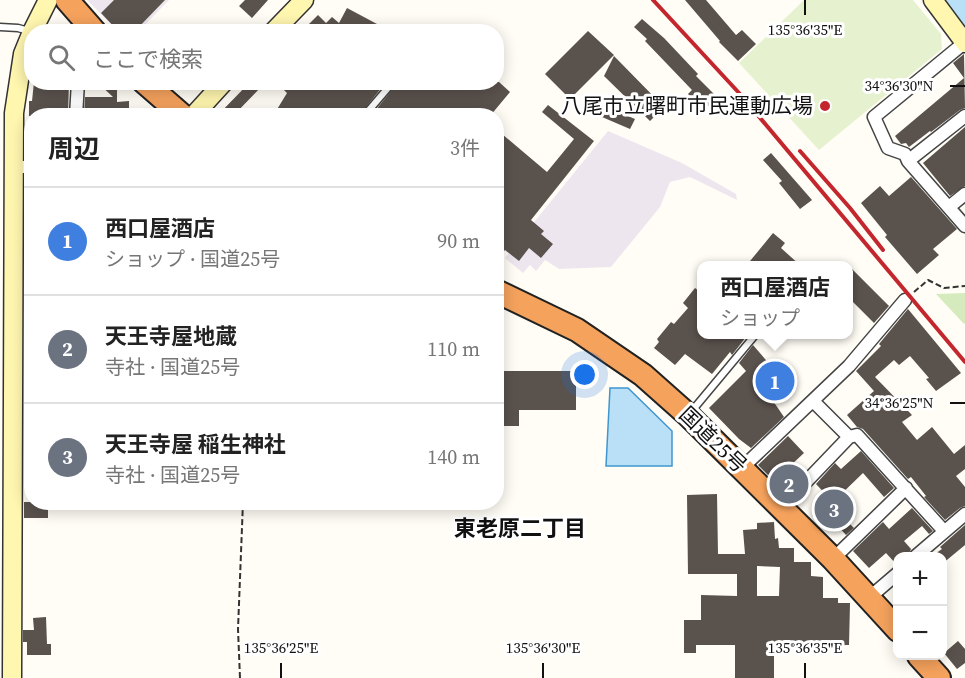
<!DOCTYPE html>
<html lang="ja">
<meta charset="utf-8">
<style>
:root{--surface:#fff;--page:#f6f6f6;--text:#222;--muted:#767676;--line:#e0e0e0;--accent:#c4262e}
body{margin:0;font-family:"Source Serif 4","Noto Sans JP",serif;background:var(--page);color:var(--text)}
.controls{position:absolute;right:18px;bottom:18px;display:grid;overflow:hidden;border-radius:12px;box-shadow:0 3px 15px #0003}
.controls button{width:54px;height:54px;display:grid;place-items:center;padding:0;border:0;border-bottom:2px solid var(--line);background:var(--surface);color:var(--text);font:30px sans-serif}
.you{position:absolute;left:585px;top:375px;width:21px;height:21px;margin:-15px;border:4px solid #fff;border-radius:50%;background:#1a73e8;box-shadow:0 0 0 9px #1a73e833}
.badge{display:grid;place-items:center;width:39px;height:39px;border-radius:50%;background:var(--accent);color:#fff;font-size:20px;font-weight:700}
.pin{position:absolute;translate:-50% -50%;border:3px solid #fff;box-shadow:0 2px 6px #0006}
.popup{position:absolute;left:697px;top:261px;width:156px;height:78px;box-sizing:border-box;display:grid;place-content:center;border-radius:12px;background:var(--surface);filter:drop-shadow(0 2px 4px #0005);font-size:20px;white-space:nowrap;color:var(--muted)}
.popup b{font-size:22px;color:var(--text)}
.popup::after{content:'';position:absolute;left:50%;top:100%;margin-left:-12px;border:12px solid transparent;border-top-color:var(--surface)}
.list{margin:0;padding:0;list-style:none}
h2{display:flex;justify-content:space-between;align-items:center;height:78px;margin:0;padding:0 24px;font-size:26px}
h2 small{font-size:20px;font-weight:400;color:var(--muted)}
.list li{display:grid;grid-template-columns:39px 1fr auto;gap:18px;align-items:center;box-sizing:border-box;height:108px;padding:0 24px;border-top:2px solid var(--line)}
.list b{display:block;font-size:22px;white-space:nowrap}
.list p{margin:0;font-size:20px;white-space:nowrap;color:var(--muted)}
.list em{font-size:20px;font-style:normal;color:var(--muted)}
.icon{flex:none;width:33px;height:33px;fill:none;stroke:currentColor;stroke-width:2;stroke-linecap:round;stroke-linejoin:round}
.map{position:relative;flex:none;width:965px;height:678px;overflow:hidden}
.search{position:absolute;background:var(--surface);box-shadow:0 3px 15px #0003;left:24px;top:24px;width:480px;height:66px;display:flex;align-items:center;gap:15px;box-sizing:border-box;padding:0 21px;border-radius:24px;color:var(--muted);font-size:22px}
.panel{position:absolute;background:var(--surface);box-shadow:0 3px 15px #0003;left:24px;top:108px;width:480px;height:402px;border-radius:24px}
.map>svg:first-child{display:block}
.industrial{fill:#eee6ef}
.green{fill:#d5ebbd}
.pitch{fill:#e6f2cf}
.water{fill:#b9e0f7;stroke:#3f96cf;stroke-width:1.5}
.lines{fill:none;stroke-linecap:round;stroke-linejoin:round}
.river{stroke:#b9e0f7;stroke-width:24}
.building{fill:#5a524d;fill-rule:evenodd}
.lane-casing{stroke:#444;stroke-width:9}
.street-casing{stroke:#444;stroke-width:15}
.secondary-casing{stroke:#333;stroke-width:21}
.highway-casing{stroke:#222;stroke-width:26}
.path{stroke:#333;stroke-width:2;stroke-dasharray:6 3;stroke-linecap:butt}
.lane{stroke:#fff;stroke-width:6}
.street{stroke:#fff;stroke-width:12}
.secondary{stroke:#fff6b0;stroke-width:18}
.highway{stroke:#f5a25d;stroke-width:22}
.rail{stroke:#c4262e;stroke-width:4}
.ticks{fill:none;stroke:#111;stroke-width:2}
.poi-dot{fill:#c4262e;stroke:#fff;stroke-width:2}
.labels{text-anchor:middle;stroke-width:6;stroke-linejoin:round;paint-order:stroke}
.poi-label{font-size:21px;fill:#111;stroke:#fff;text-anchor:end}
.street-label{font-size:21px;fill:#111;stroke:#fff}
.neighbourhood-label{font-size:22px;font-weight:bold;fill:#111;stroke:#fff}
.ticks-label{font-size:15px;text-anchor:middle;fill:#111;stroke:#fff;stroke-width:6;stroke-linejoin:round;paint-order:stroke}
</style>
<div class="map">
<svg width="965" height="678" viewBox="0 0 965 678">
<rect width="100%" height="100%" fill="#fffdf5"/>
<path class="industrial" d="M87,0H169L138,32L118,31Z
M608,131L682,163L736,194L737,200L690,177L670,182L660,207L611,267L559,269L545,260L536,271L530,265L523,273L505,258Z"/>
<path class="green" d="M965,293V323L964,324L936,294Z"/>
<path class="pitch" d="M804,0H913L941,34L942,49L819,150L739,63Z"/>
<path class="water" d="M610,388H628L672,431V466H606Z"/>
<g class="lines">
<path class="river" d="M951,0L965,19"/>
</g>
<path class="building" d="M114,0H165L134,32H119L101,13Z
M245,0H268L252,18L239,6Z
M685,0H706L736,35L742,30L756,44L738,61L719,42L720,41Z
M347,8L392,32H301L318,15L326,23L332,17L339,23Z
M642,19L664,38L698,74L696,76L727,107L718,116L700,97L696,102L688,94L692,90L645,41L647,39L634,27Z
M588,31L614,55L572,97H568L545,74Z
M964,54L965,108L960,110L931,132L930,131L909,147L906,143L901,144L895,136L964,78L953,63Z
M614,56L664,107L650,121L604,76Z
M34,82H69L68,116H29V101H32Z
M97,82H117V102L129,101V116H84L85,97H113Z
M250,82H266L233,116H217Z
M276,82H386L359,116H273L287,93Z
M398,82H499L510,92L490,116H371Z
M593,101L635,119L630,129L588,111Z
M548,105L594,141L531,220L544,231L541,234L553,244L541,258L529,248L519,261L505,250L496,260V129L547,172L574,139L542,112Z
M965,127V186L950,196L923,163Z
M25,139H32V155H25Z
M771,153L812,200L800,209L779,183L782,181L763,160Z
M25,177H29V204L25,203Z
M911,177L957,229L933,249L939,255L917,274L885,237L887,235L861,203L880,186L889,196Z
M773,233L785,243L781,248L801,266H746Z
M849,266L889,306L874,323L849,298Z
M695,288L702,293V334H744L746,337L732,355L730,352L712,374L685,354L675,365L654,348L659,342L657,339L671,322L674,324L688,308L683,303Z
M25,291H32V308H25Z
M908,309L961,373L936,391L926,379L929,378L910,356L899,365L894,360L875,377L912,415L902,422L917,440L932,427L954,454L965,445V469L956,476L965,487V506L960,508L945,520L924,497L926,496L911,477L908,479L863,429L857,427L847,415L874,391L856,371L881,346L879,344Z
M753,345L777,373L780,370L790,381L771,398L784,417L751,448L739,439L709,408L746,371L739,363Z
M496,371H576V410H519V426H500V405L496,404Z
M788,436L804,453L774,481L758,465Z
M861,451L894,488L884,497L863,473L833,502L816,484L835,463L841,469Z
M717,494L718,554H745L743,530L757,529V523L774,522L775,539L778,538L779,548H794V562H811V576L823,577V598H838V603H850L849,645L774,646V678H735V645H696V653H684V620H701V595L737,596V574H688L687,495ZM757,566L780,567L779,596H757Z
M24,502H48V518H24Z
M912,508L933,531L929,534L922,526L904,541L911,549L908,556H897V565L886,553L869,568L853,551L883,522L889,529Z
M843,517L854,528L846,535L836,524Z
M965,525V545L942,564V556H932L942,549L940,547Z
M46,617L47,644H51V655H27V642H23V630H34L33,618Z
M958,641L965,649V663L957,669L944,653Z"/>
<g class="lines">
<defs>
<path id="lane" d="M0,27L18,28L29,31
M364,116L393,82
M691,412L756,334"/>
<path id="street" d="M964,43L874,117L888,148L905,154L908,161L965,116
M76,116L78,82
M908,161L965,226
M13,167H32
M949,207L965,194
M813,401L849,437
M742,468L849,366L905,300
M781,508L849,437L857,435L944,531
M916,556L965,514
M833,559L906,488
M870,597L898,573"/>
<path id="secondary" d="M933,0L965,43
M32,32L48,0
M273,32L304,0
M193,116L224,82
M12,678L14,113L23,54L32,32"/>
<path id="highway" d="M67,0L95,32
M144,82L183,116
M496,291L577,330L643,375L688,415L833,559L898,630
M919,656L939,678"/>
</defs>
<use href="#lane" class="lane-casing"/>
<use href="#street" class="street-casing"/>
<use href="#secondary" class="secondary-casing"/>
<use href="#highway" class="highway-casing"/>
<path class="path" d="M914,292L928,280L944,288L965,286
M240,678L238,629L243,502"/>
<use href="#lane" class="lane"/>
<use href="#street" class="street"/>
<use href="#secondary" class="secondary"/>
<use href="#highway" class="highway"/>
<path class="rail" d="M653,0L740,94L965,362
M800,151L850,208L883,250"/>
</g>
<path class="ticks" d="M805,0V15M950,86H965M950,403H965M281,663V678M543,663V678M805,663V678"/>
<circle class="poi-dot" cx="825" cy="106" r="6"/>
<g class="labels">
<g class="poi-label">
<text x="813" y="113">八尾市立曙町市民運動広場</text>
</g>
<g class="street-label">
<text transform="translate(713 440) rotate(44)" y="7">国道25号</text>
</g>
<g class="neighbourhood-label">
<text x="520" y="536">東老原二丁目</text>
</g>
</g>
<g class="ticks-label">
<text x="805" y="35">135°36'35"E</text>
<text x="899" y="91">34°36'30"N</text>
<text x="899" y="408">34°36'25"N</text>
<text x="281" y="653">135°36'25"E</text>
<text x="543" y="653">135°36'30"E</text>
<text x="805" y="653">135°36'35"E</text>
</g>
</svg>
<div class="controls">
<button>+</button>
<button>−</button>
</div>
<div class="you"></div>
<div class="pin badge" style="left:775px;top:381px;background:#3f7fe0">1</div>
<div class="popup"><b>西口屋酒店</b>ショップ</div>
<div class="pin badge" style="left:789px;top:484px;background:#6b7280">2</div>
<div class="pin badge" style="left:834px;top:509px;background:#6b7280">3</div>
<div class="search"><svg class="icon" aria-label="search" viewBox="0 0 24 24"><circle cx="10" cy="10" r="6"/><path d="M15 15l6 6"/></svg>ここで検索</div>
<section class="panel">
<h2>周辺<small>3件</small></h2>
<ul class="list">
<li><span class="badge" style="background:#3f7fe0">1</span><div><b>西口屋酒店</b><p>ショップ · 国道25号</p></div><em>90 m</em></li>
<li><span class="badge" style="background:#6b7280">2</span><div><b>天王寺屋地蔵</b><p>寺社 · 国道25号</p></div><em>110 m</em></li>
<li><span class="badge" style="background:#6b7280">3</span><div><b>天王寺屋 稲生神社</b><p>寺社 · 国道25号</p></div><em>140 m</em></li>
</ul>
</section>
</div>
